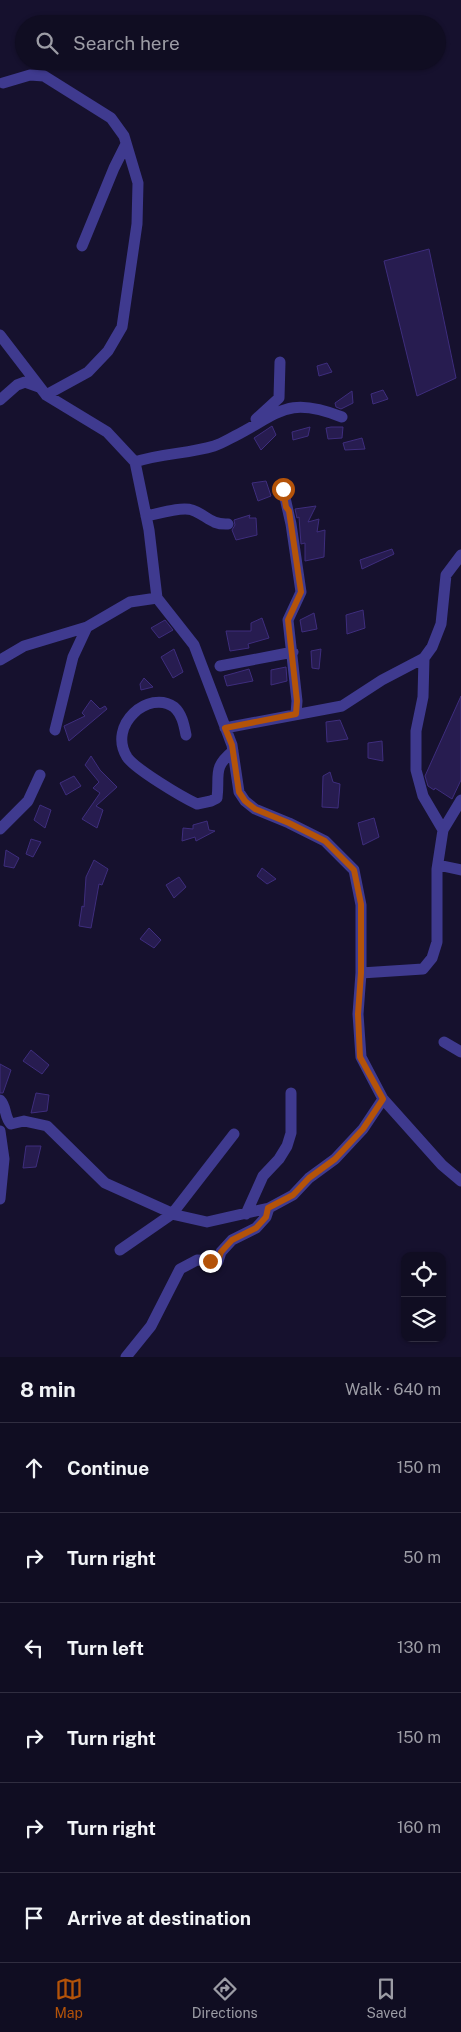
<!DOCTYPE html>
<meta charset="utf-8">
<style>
:root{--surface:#100d22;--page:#19162a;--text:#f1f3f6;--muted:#9c9ca5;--line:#302d40;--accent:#b45309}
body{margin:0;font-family:"Public Sans",sans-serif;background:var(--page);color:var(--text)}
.controls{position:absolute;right:15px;bottom:15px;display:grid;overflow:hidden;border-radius:10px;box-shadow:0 1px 4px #0004}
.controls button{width:45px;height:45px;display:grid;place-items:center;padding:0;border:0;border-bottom:1px solid var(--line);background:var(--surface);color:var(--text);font:25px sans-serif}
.stop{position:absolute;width:15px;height:15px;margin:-11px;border:4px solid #b45309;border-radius:50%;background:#fff}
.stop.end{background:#b45309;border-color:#fff;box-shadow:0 1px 5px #0008}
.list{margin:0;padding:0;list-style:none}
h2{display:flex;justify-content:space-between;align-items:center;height:65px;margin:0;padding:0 20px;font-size:21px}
h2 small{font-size:16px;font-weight:400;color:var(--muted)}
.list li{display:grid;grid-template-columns:32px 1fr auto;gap:15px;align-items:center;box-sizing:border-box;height:90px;padding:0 20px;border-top:1px solid var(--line)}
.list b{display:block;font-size:19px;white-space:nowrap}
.list em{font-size:16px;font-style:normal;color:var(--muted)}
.icon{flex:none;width:28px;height:28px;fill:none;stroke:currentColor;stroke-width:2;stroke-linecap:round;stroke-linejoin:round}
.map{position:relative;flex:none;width:461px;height:1357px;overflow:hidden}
.search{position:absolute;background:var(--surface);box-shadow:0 1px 4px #0004;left:15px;right:15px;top:15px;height:55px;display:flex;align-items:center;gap:12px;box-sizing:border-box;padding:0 18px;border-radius:28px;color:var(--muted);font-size:19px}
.sheet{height:605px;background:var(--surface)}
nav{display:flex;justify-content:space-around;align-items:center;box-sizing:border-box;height:70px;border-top:1px solid var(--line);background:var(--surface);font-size:14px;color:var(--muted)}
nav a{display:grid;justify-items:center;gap:2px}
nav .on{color:var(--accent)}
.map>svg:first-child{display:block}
.building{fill:#271c50;stroke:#3e2d7d}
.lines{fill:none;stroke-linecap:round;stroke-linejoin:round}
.street{stroke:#3f3a8f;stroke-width:11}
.route{stroke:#b45309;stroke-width:6}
</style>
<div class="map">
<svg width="461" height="1357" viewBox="0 0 461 1357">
<rect width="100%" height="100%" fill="#16112e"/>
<path class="building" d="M429,249L456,378L417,396L384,261Z
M327,363L332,372L319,376L317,366Z
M383,390L388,399L373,404L371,394Z
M352,391L353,403L341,409L336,407L335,403Z
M272,426L276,435L261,450L254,438Z
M310,427L308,436L293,440L292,432Z
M331,427H343L342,438L328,439L326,428Z
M362,438L365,449L345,450L343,443Z
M266,481L271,496L258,501L252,483Z
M316,506L308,522L319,519L317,532L325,530L324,557L305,561V543L301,544L299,517L297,518L295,509Z
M250,515L249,518H256L257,535L236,540L232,530L235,525L234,520Z
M392,549L394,554L362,569L360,560Z
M363,610L365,628L347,634L346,615Z
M314,613L317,629L302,632L300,620Z
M262,618L269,638L248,644L249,648L230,651L226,631H251V623Z
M165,620L173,630L159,638L151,628Z
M174,649L183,672L173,678L161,657Z
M321,649L319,669L312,668L311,651Z
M286,667L287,681L271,685V670Z
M249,669L253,681L227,686L224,676Z
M144,678L153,687L141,690L140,684Z
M461,696V780L452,799L435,788L434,790L428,786L425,776Z
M91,700L100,709L105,706L107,709L69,741L64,726L85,716L82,713Z
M340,720L348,739L327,742L326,722Z
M382,741L383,761L368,758V743Z
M91,756L100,770L117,787L96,806L103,810L97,828L82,819L100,793L93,788L99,782L85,765Z
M330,772L333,782L340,784L338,808L322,807L323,776Z
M74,776L81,786L66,795L60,783Z
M40,805L51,810L45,828L34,820Z
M374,818L379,837L363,845L358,823Z
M207,821L209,830L215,831L196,841L195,837L182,841L183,828L193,829V825Z
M31,839L41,842L33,857L26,854Z
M6,850L19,858L14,868L4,866Z
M94,860L108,869L102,885L99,884L91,928L79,926L82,906L84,907L86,877Z
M262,868L276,879L267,884L257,876Z
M179,877L186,887L174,898L166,885Z
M149,928L161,940L154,948L140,939Z
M31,1050L49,1065L42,1074L23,1061Z
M0,1064L11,1070L3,1093H0Z
M36,1093L49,1095L47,1111L31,1113Z
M26,1146H41L36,1167L23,1168Z"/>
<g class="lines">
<path class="street" d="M3,83L30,75L44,76L111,118L124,136L138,183L137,224L122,327L108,351L88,372L46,395
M82,246L114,168L126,144
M0,335L46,395L107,432L135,462L149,530L157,598L194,645L232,745L239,792L245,801L255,809L289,823L325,841L354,870L361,905V973L358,1014L361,1057L383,1099L442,1165L461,1181
M0,400L17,385L25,382L39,387
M256,419L279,398L280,362
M135,462C161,453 188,454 214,446C221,444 229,439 235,436C281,412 288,396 342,417
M283,489L291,524L301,592L288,620L297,701L296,714
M146,516C157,514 182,506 192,510C207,515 210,525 228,524
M0,660L24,646L87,627L130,602L157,598
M220,666L293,652
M225,728L342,706L382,680L424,658
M55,730L73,657L87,627
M186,735C184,725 182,714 174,707C149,689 107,725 127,757C135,769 182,797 197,804L211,801L217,798C220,775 212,768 233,751
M0,829L28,801L40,775
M443,830L423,796L416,770V731L423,697L424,658L432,647L441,624L446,575L461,555
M438,865L461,870
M361,973L423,969L432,958L437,942V869L443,830L461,800
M444,1042L461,1052
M0,1100C7,1107 4,1117 11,1124L24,1121L47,1126L105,1183L176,1215L207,1222L269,1208L293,1195L309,1178L335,1159L363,1129L383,1099
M0,1131L4,1159L0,1199
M246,1214L263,1176L279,1159L287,1146L291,1133V1093
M120,1250L172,1214L234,1134
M126,1357L151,1326L180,1269L197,1260L218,1261L221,1252L232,1240L256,1228L266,1217L269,1208"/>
</g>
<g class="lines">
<path class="route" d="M210,1261H218L221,1252L232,1240L256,1228L266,1217L268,1208L293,1195L309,1178L335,1159L363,1129L383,1099L360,1057L358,1014L361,973V904L354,870L325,841L289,823L255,809L245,801L239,792L232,745L225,728L296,714L297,701L288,620L301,592L289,511L286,507L283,489"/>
</g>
</svg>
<div class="controls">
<button><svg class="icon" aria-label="locate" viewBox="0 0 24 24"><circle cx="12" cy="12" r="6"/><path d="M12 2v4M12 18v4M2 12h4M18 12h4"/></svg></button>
<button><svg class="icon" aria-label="layers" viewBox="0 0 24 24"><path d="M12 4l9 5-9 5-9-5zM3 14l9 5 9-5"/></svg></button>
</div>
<div class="stop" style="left:283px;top:489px"></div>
<div class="stop end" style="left:210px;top:1261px"></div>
<div class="search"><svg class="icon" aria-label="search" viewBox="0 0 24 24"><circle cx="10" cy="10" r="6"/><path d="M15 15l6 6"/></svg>Search here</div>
</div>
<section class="sheet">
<h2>8 min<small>Walk · 640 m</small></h2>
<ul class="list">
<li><svg class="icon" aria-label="ahead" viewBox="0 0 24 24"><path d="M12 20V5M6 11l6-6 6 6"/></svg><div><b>Continue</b></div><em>150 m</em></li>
<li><svg class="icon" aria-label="right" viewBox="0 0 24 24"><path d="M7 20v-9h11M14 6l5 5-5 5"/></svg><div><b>Turn right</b></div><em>50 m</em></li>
<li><svg class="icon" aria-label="left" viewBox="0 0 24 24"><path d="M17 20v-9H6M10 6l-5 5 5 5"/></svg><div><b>Turn left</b></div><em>130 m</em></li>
<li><svg class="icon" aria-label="right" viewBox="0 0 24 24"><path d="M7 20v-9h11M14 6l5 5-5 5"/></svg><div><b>Turn right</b></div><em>150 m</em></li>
<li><svg class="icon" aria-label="right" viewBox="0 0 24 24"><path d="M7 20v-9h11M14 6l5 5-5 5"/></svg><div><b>Turn right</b></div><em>160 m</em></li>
<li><svg class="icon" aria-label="arrive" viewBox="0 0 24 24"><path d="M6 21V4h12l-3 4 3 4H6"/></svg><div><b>Arrive at destination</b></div></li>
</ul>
</section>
<nav>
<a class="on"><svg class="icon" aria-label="map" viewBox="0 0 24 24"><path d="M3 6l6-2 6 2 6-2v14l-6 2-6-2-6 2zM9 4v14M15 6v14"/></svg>Map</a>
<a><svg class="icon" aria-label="directions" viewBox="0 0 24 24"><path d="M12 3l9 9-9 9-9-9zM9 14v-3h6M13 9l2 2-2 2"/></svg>Directions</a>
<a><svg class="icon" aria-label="saved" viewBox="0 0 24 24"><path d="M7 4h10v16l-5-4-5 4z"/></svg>Saved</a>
</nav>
